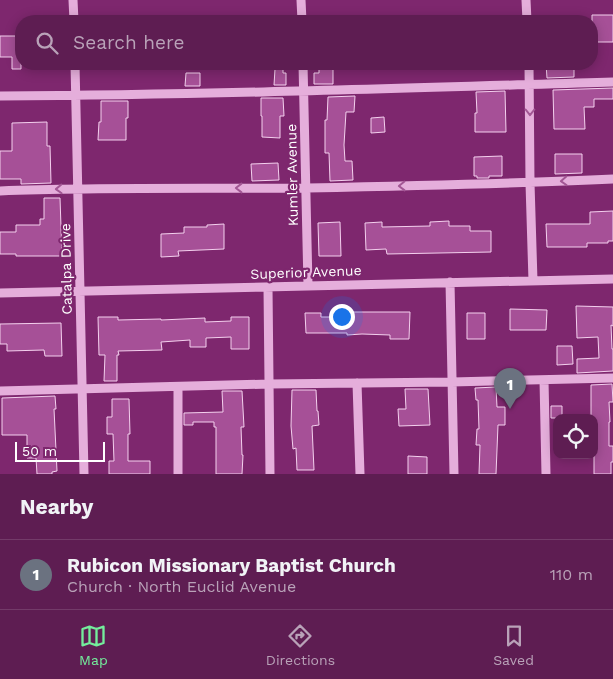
<!DOCTYPE html>
<meta charset="utf-8">
<style>
:root{--surface:#5e1d52;--page:#642659;--text:#f1f3f6;--muted:#b9a2b8;--line:#733b69;--accent:#74ed9c}
body{margin:0;font-family:"Work Sans",sans-serif;background:var(--page);color:var(--text)}
.controls{position:absolute;right:15px;bottom:15px;display:grid;overflow:hidden;border-radius:10px;box-shadow:0 2px 12px #0003}
.controls button{width:45px;height:45px;display:grid;place-items:center;padding:0;border:0;border-bottom:1px solid var(--line);background:var(--surface);color:var(--text);font:25px sans-serif}
.scale{position:absolute;left:15px;bottom:12px;width:90px;box-sizing:border-box;padding-left:5px;border:2px solid #fff;border-top:0;font-size:14px;line-height:18px;white-space:nowrap;color:#fff;-webkit-text-stroke:4px #7e276e;paint-order:stroke}
.you{position:absolute;left:341px;top:316px;width:18px;height:18px;margin:-12px;border:4px solid #fff;border-radius:50%;background:#1a73e8;box-shadow:0 0 0 8px #1a73e833}
.badge{display:grid;place-items:center;width:32px;height:32px;border-radius:50%;background:var(--accent);color:#fff;font-size:16px;font-weight:700}
.pin{position:absolute;translate:-50% -41px;filter:drop-shadow(0 1px 2px #0008)}
.pin::after{content:'';position:absolute;top:26px;width:18px;height:15px;background:inherit;clip-path:polygon(0 0,100% 0,50% 100%)}
.list{margin:0;padding:0;list-style:none}
h2{display:flex;justify-content:space-between;align-items:center;height:65px;margin:0;padding:0 20px;font-size:21px}
h2 small{font-size:16px;font-weight:400;color:var(--muted)}
.list li{display:grid;grid-template-columns:32px 1fr auto;gap:15px;align-items:center;box-sizing:border-box;height:70px;padding:0 20px;border-top:1px solid var(--line)}
.list b{display:block;font-size:19px;white-space:nowrap}
.list p{margin:0;font-size:16px;white-space:nowrap;color:var(--muted)}
.list em{font-size:16px;font-style:normal;color:var(--muted)}
.icon{flex:none;width:28px;height:28px;fill:none;stroke:currentColor;stroke-width:2;stroke-linecap:round;stroke-linejoin:round}
.map{position:relative;flex:none;width:613px;height:474px;overflow:hidden}
.search{position:absolute;background:var(--surface);box-shadow:0 2px 12px #0003;left:15px;right:15px;top:15px;height:55px;display:flex;align-items:center;gap:12px;box-sizing:border-box;padding:0 18px;border-radius:20px;color:var(--muted);font-size:19px}
.sheet{height:135px;background:var(--surface)}
nav{display:flex;justify-content:space-around;align-items:center;box-sizing:border-box;height:70px;border-top:1px solid var(--line);background:var(--surface);font-size:14px;color:var(--muted)}
nav a{display:grid;justify-items:center;gap:2px}
nav .on{color:var(--accent)}
.map>svg:first-child{display:block}
.building{fill:#a65097;stroke:#f4d0ee}
.lines{fill:none;stroke-linecap:round;stroke-linejoin:round}
.minor{stroke:#e5aedb;stroke-width:9}
.oneway{stroke:#a25694}
.labels{text-anchor:middle;stroke-width:4.5;stroke-linejoin:round;paint-order:stroke}
.street-label{font-size:14px;fill:#fff;stroke:#7e276e}
</style>
<div class="map">
<svg width="613" height="474" viewBox="0 0 613 474">
<rect width="100%" height="100%" fill="#7e276e"/>
<path class="building" d="M592,15H613V42H592Z
M0,36H21V69H12V57H0Z
M319,64H333V84H314V73H319Z
M546,64H574V77L547,78Z
M275,69H283V73H286V85H274Z
M186,73H200V86H185Z
M613,88V99H594V107H584L585,129H554L553,90Z
M505,91L506,132H475V113H477L476,92Z
M355,96L354,112H346L344,145L345,161H352L353,180L330,181L329,153H325V120H327L328,97Z
M261,98H283L284,116H280V138L262,137V116H261Z
M101,101H128V118H126V140H98L99,122H101Z
M384,117L385,132L371,133V118Z
M47,122V146H50L51,183L21,184V179H0V151H12V123Z
M555,154H582V173L555,174Z
M502,156V176H489V178H477V176H474V157Z
M278,163L279,180L252,181L251,164Z
M44,198H60L62,256H16V254H0V232H16V225H40V219H44Z
M613,211V241H608V243H587V247H547L546,224H590V212Z
M449,221V226H470V231H491V252L387,254L386,249L366,250L365,223L382,222V227L430,226V222Z
M340,222L341,256H319L318,223Z
M224,224V249L178,251L179,256L161,257V234L184,233V227H207V225Z
M576,306L613,307V326L611,325L612,349H613V371L577,373V359L599,358L598,337L577,338Z
M510,309L547,310L546,330H510Z
M346,312H410L409,339H390V335L362,334L347,335V333H306L305,313H321V317H346Z
M467,313H485V339H467Z
M98,317H118V320L161,319V320L205,318V322L231,321V317H249V349H231V337L206,338V347H190V340L161,342L162,350L118,351L119,355H117V381H104L105,355H99Z
M61,323L62,356H45L44,350L7,351V344H0V324Z
M557,346H572L573,364L557,365Z
M612,384L613,402H609L610,422H609V446H613V462H611V474H594V418H591V385Z
M496,387L497,407H505V425H498L496,474H479L480,445H476L477,429H479L478,400H476L475,388Z
M405,389H428L430,425L399,426L398,409H406Z
M292,390H316L317,411H318L319,425L312,426L314,470H297L296,448L293,449L291,426Z
M222,391H242L244,427H241L242,455H243L242,474H216V427H214V422H193V425H184V413L223,412Z
M55,396L56,409H54L57,471L52,472V474H37L36,458H27V435H2V398Z
M112,399H129L130,434H128V461H150V474H109V461H114L113,434H107V417H112Z
M551,406H562V418H551Z
M408,456L427,457V474H408Z"/>
<g class="lines">
<path class="minor" d="M73,0L74,21
M301,0L302,21
M526,0L527,21
M75,64L84,474
M303,64L308,286
M529,64L530,183L533,281
M0,96C204,95 409,88 613,82
M0,191C102,187 204,189 307,188C409,186 511,184 613,179
M450,282L454,474
M268,288L270,474
M0,293L613,279
M544,380L546,474
M357,383L360,474
M178,387V474
M0,391L269,384L452,382L613,378"/>
</g>
<defs><path id="oneway-chevron" d="M-2-3.5L2.5 0L-2 3.5" fill="none" stroke-width="1.6" stroke-linecap="round" stroke-linejoin="round" transform="scale(1.25)"/></defs>
<g class="oneway">
<use href="#oneway-chevron" transform="translate(530 112) rotate(90)"/>
<use href="#oneway-chevron" transform="translate(564 181) rotate(177)"/>
<use href="#oneway-chevron" transform="translate(402 186) rotate(179)"/>
<use href="#oneway-chevron" transform="translate(239 188) rotate(180)"/>
<use href="#oneway-chevron" transform="translate(59 189) rotate(178)"/>
</g>
<g class="labels">
<g class="street-label">
<text transform="translate(292 175) rotate(-91)" y="5">Kumler Avenue</text>
<text transform="translate(66 269) rotate(-91)" y="5">Catalpa Drive</text>
<text transform="translate(306 272) rotate(-2)" y="5">Superior Avenue</text>
</g>
</g>
</svg>
<div class="controls">
<button><svg class="icon" aria-label="locate" viewBox="0 0 24 24"><circle cx="12" cy="12" r="6"/><path d="M12 2v4M12 18v4M2 12h4M18 12h4"/></svg></button>
</div>
<div class="scale">50 m</div>
<div class="you"></div>
<div class="pin badge" style="left:510px;top:409px;background:#6b7280">1</div>
<div class="search"><svg class="icon" aria-label="search" viewBox="0 0 24 24"><circle cx="10" cy="10" r="6"/><path d="M15 15l6 6"/></svg>Search here</div>
</div>
<section class="sheet">
<h2>Nearby<small></small></h2>
<ul class="list">
<li><span class="badge" style="background:#6b7280">1</span><div><b>Rubicon Missionary Baptist Church</b><p>Church · North Euclid Avenue</p></div><em>110 m</em></li>
</ul>
</section>
<nav>
<a class="on"><svg class="icon" aria-label="map" viewBox="0 0 24 24"><path d="M3 6l6-2 6 2 6-2v14l-6 2-6-2-6 2zM9 4v14M15 6v14"/></svg>Map</a>
<a><svg class="icon" aria-label="directions" viewBox="0 0 24 24"><path d="M12 3l9 9-9 9-9-9zM9 14v-3h6M13 9l2 2-2 2"/></svg>Directions</a>
<a><svg class="icon" aria-label="saved" viewBox="0 0 24 24"><path d="M7 4h10v16l-5-4-5 4z"/></svg>Saved</a>
</nav>
